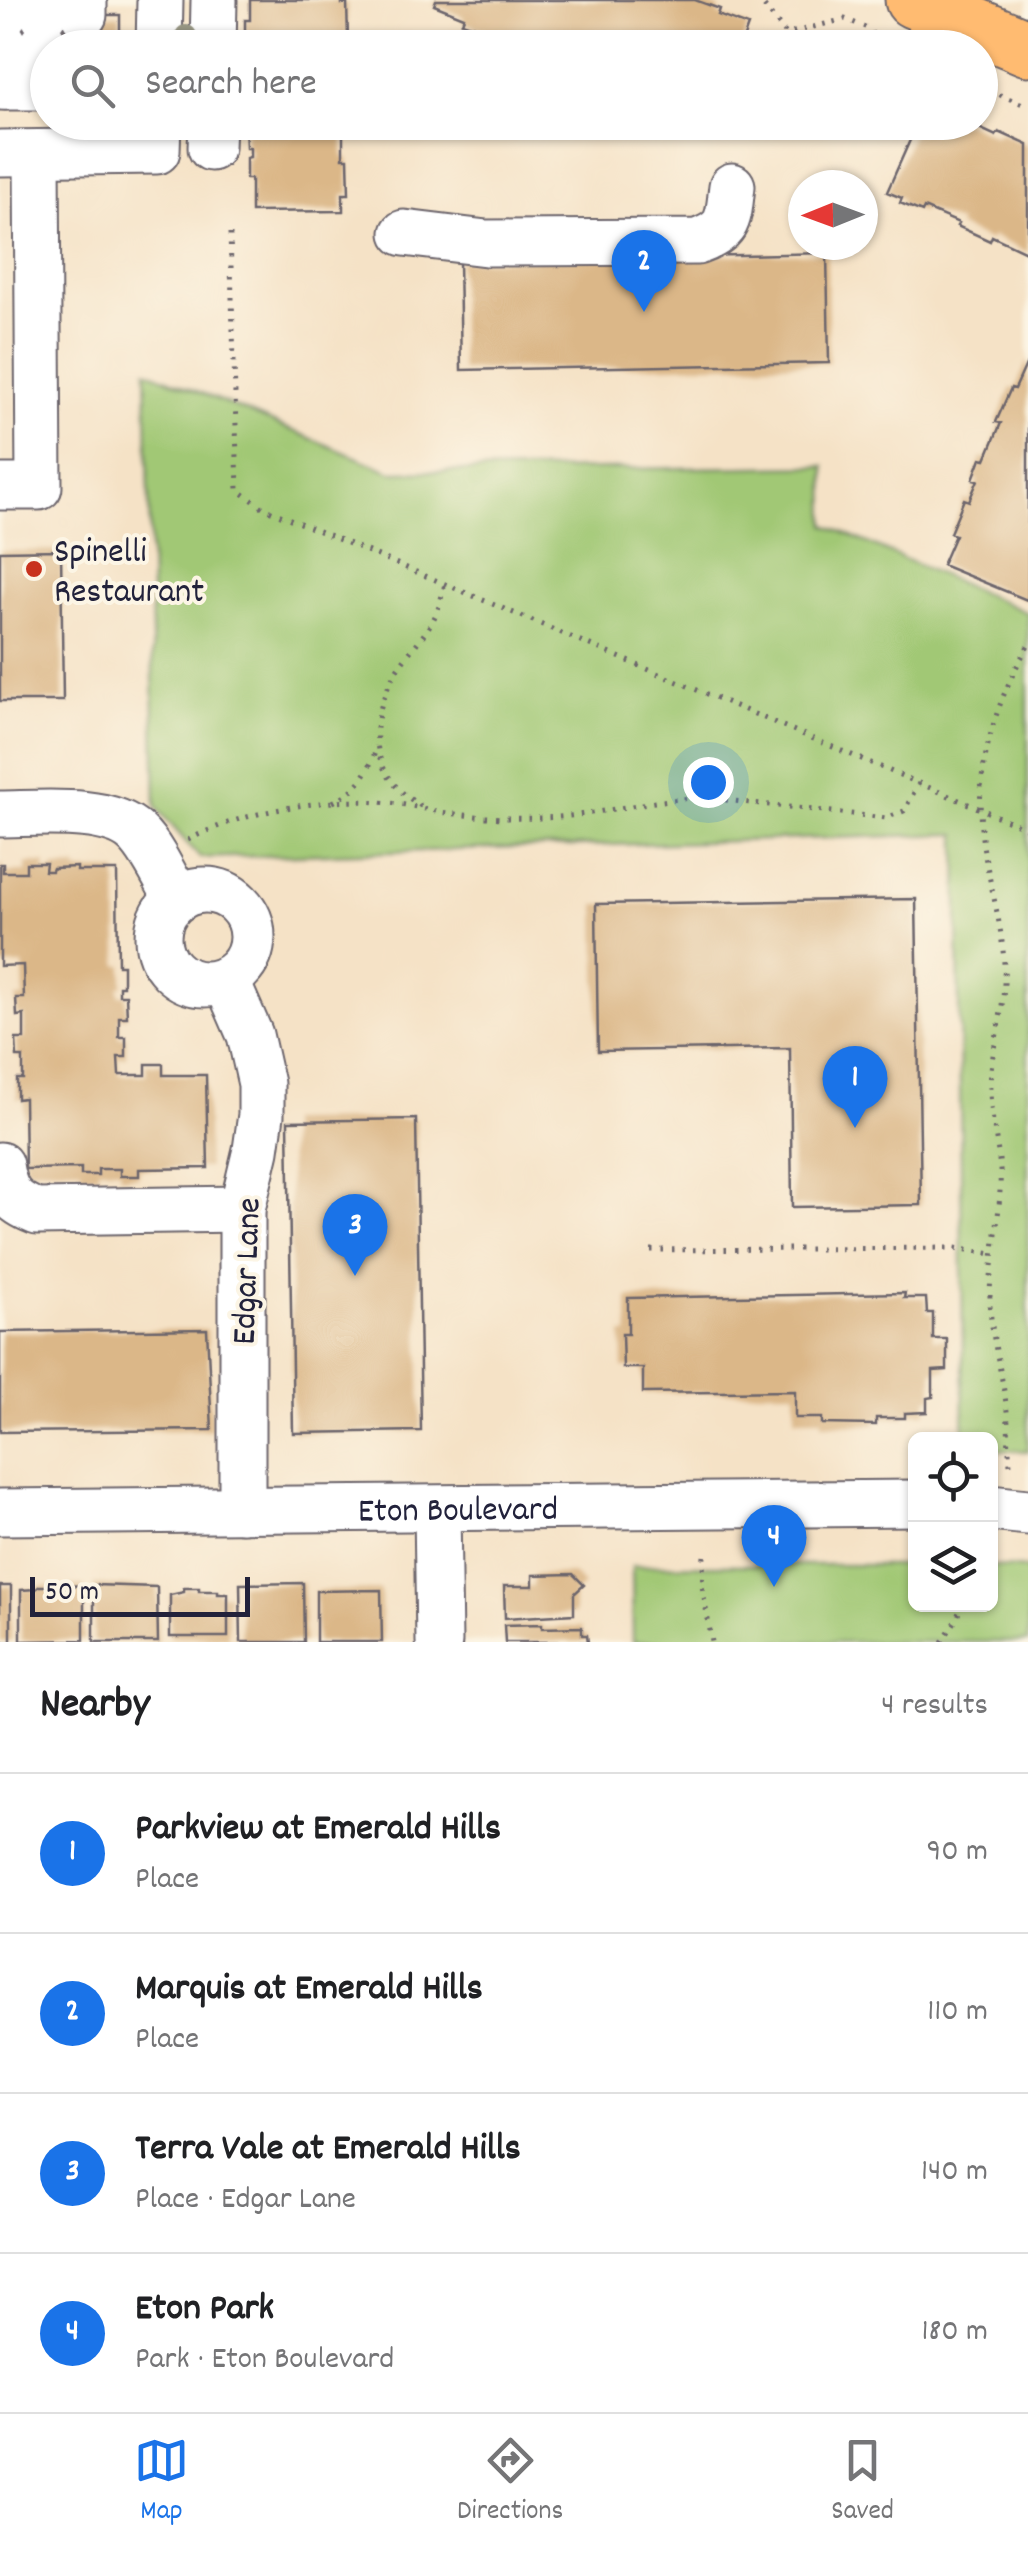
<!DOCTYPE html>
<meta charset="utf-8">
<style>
:root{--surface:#fff;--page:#f6f6f6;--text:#202124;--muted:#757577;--line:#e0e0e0;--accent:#1a73e8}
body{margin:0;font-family:Dekko,sans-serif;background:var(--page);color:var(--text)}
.controls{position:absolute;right:30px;bottom:30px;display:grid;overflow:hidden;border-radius:15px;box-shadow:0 2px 8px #0004}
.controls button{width:90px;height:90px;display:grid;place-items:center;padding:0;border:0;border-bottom:2px solid var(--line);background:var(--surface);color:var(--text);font:50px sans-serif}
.compass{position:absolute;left:788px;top:170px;width:90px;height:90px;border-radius:50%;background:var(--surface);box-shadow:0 2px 8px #0004;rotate:269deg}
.scale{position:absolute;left:30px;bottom:25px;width:220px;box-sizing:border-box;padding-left:10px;border:5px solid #22223b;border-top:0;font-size:28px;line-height:35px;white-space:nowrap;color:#22223b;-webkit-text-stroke:8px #fcf5e5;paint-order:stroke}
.you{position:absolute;left:708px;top:782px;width:35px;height:35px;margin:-25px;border:8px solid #fff;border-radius:50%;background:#1a73e8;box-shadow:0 0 0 15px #1a73e833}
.badge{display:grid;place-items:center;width:65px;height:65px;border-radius:50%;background:var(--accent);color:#fff;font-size:32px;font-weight:700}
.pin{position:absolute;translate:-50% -82px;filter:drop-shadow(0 2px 5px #0008)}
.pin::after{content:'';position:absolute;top:52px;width:35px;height:30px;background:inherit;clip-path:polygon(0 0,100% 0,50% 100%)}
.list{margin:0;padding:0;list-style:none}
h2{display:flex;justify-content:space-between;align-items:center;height:130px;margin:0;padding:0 40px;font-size:42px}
h2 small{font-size:32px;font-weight:400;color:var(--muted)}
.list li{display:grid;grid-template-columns:65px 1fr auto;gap:30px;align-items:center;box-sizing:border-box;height:160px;padding:0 40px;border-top:2px solid var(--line)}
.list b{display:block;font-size:38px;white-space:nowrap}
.list p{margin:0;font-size:32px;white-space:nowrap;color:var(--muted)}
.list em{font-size:32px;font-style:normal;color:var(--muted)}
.icon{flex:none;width:55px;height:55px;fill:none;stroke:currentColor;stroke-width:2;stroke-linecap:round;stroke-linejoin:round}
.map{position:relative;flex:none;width:1028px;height:1642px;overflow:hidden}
.search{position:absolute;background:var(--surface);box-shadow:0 2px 8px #0004;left:30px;right:30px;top:30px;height:110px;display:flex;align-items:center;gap:25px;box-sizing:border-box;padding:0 35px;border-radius:55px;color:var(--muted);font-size:38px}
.sheet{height:770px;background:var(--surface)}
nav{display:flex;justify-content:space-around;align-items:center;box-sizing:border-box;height:140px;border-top:2px solid var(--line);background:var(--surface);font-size:28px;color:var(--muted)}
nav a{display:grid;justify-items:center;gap:5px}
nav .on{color:var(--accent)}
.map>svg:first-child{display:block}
.green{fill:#a1c874;stroke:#627558;stroke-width:2.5}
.building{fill:#dbb788}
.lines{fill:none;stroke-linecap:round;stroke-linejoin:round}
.minor-casing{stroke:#6c656c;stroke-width:49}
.major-casing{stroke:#6c656c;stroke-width:59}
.path{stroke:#6c656c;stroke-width:5;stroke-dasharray:2.5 8;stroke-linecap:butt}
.minor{stroke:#fff;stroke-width:45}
.major{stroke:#ffbb71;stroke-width:55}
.tree{fill:#999885}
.poi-dot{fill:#c8321e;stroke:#fcf5e5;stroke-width:4}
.labels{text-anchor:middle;stroke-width:8;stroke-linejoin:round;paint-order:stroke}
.poi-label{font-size:35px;fill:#22223b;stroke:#fcf5e5;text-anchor:start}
.street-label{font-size:35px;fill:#22223b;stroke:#fcf5e5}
</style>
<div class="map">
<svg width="1028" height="1642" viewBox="0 0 1028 1642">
<rect width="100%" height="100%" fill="#fcf5e5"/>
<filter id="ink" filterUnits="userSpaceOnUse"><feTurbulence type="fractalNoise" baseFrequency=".01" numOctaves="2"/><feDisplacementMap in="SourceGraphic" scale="20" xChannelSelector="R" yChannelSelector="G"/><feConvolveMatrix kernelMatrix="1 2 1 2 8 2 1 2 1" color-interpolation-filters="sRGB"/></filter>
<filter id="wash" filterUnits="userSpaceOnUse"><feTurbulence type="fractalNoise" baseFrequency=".0048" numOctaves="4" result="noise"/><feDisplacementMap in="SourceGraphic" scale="40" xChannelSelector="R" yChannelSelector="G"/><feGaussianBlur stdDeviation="2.25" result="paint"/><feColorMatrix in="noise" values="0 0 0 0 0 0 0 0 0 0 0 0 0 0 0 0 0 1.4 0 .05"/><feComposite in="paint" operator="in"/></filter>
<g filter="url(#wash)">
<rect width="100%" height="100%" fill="#f5e2c6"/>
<path class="green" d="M146,370L392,472L825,466L826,525L1028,613V1451L991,1450L990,1440L964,1439L957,834L200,858L156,807Z
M712,1565H915L916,1604H990L991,1566L1028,1569V1642H633L632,1566Z"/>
<g id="blocks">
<path class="building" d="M250,0H342V4L347,3L348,40H342V48H249V42H245V20H250Z
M436,0H695L720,9L718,15L748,26L740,48H544L499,30L497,34L462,22L464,17L434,5Z
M0,15H120V42L0,43Z
M245,122H348V132H343V158H348L349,194H343V211L251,212V179H246V158L250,157V148H246Z
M918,122H966L996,136L999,132L1028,145V253L992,236L990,241L957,226L959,223L924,208L922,212L900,203L902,198L887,192Z
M827,253L829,363L461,370L459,261Z
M1028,360V597L1027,600L942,565L955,535L950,533L964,499L969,501L978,480L973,479L981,458L986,459L1001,423L996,422L1011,388L1015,389Z
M61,550L63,701H0V551Z
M26,863H46L45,871H52L53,868L77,867V871H117L118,965H123V986H119V995H126L127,1017H119V1037H126V1057H118L119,1075H146V1064H163V1075H206L208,1168L139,1169V1176H120V1169H98V1175H81V1168L25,1169L24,1098L17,1099V1079H23V1057H17L16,1039H24V1015L17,1016L16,998H24L23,965L0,966V864H3V872H26Z
M916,899L921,1205L792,1207L790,1048L598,1051L596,904Z
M416,1119L421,1431L293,1433L288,1121Z
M905,1293L904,1298H926L927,1313H933V1339H947V1370L933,1371V1397L927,1398V1412L905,1413V1418H876V1425L822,1424V1418H795V1391L643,1393V1368H623L622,1334H628V1298Z
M207,1329L212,1430L0,1432V1332Z
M573,1574L584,1585L574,1594V1614L505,1618L504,1586H533V1575Z
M303,1583L304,1642H241L240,1584Z
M84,1585V1640L21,1641V1590L36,1589L40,1586H49L53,1589H69L68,1586Z
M94,1585L157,1587L158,1642H94Z
M0,1586H11V1642H0Z
M184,1588H199V1591H218V1594H228V1637H170V1595L184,1592Z
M381,1590L382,1642H316V1591Z
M542,1624V1628L582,1627V1635H587L588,1642H505L504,1625Z"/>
</g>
</g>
<g filter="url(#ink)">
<use href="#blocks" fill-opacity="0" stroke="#6c656c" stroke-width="2.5"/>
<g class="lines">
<defs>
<g id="minor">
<path d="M3,0L4,15"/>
<path d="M42,0L43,15"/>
<path d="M84,0V15"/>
<path d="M4,43L5,87"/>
<path d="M44,43V87"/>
<path d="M159,48L160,0"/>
<path d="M213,48L214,0"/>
<path d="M0,87H48"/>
<path d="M211,148L212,122"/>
<path d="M0,153L157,151L158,122"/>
<path d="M404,233L486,243L697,242C731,230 728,218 732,186"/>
<path d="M0,487H39L37,154"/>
<path d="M0,814C36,814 108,806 136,833C152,848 166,879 177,899"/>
<circle cx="205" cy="937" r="47"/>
<path d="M226,980L250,1035L261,1084V1115L256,1150L242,1209V1510"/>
<path d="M0,1165C4,1192 11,1202 37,1212L242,1209"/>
<path d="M990,1508L1028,1512"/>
<path d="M437,1509L439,1642"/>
<path id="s1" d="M0,1512L916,1503"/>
</g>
<path id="major" d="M913,0L1028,48"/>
</defs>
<use href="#minor" class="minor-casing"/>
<use href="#major" class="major-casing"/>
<path class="path" d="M756,0L764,6L786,34L845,19L870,29L879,48
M980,87L1028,106
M230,234L238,490L264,508L1028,829
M333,802C360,788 368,774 377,746
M421,806C370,776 367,729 392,678C404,655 425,638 436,614C440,605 442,594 445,584
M188,840C243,811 327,796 389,803C406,804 424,809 441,812C474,817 508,819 540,818C597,817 651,797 707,798L886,818L904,811L919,783
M651,1250L955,1248L993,1254
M1010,1464C1008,1446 1009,1428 1007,1411C1003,1376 992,1342 990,1306C989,1261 1002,1216 1000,1170C998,1143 990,1115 990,1088C990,1053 1003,1018 1004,983C1006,939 993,898 985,856C970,785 992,707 1028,646
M704,1556L702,1586L712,1642
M942,1642L956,1620L962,1604"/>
<use href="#minor" class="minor"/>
<use href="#major" class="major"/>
</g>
<circle class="tree" cx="186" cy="36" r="11"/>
</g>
<circle class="poi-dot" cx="34" cy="569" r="10"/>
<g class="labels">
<g class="poi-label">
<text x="54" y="561">Spinelli<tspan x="54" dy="40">Restaurant</tspan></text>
</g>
<g class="street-label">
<text transform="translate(244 1271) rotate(-88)" y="12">Edgar Lane</text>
<text dy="12" stroke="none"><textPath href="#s1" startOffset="458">Eton Boulevard</textPath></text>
</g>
</g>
</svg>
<div class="controls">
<button><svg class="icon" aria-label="locate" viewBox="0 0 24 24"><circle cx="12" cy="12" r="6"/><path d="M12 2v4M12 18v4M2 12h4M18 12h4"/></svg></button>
<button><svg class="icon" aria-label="layers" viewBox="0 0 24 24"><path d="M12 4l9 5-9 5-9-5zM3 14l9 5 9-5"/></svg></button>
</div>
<svg class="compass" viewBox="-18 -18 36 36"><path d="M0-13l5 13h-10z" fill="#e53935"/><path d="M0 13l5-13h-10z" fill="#757577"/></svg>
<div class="scale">50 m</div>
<div class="you"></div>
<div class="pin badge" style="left:855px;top:1128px">1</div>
<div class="pin badge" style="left:644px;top:312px">2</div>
<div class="pin badge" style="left:355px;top:1276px">3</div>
<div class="pin badge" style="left:774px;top:1587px">4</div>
<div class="search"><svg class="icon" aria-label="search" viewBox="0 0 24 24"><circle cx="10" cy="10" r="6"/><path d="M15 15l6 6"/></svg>Search here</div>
</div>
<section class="sheet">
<h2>Nearby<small>4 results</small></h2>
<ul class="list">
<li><span class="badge">1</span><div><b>Parkview at Emerald Hills</b><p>Place</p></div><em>90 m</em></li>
<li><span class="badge">2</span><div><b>Marquis at Emerald Hills</b><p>Place</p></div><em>110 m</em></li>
<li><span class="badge">3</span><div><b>Terra Vale at Emerald Hills</b><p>Place · Edgar Lane</p></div><em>140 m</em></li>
<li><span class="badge">4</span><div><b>Eton Park</b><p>Park · Eton Boulevard</p></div><em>180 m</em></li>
</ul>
</section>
<nav>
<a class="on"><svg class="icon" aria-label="map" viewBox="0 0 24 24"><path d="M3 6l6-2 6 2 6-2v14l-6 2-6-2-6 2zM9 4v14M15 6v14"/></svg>Map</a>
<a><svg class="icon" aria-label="directions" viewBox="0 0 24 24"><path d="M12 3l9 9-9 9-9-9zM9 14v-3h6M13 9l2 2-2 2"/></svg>Directions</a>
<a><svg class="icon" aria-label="saved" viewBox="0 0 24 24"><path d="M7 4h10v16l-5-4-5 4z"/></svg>Saved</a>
</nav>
